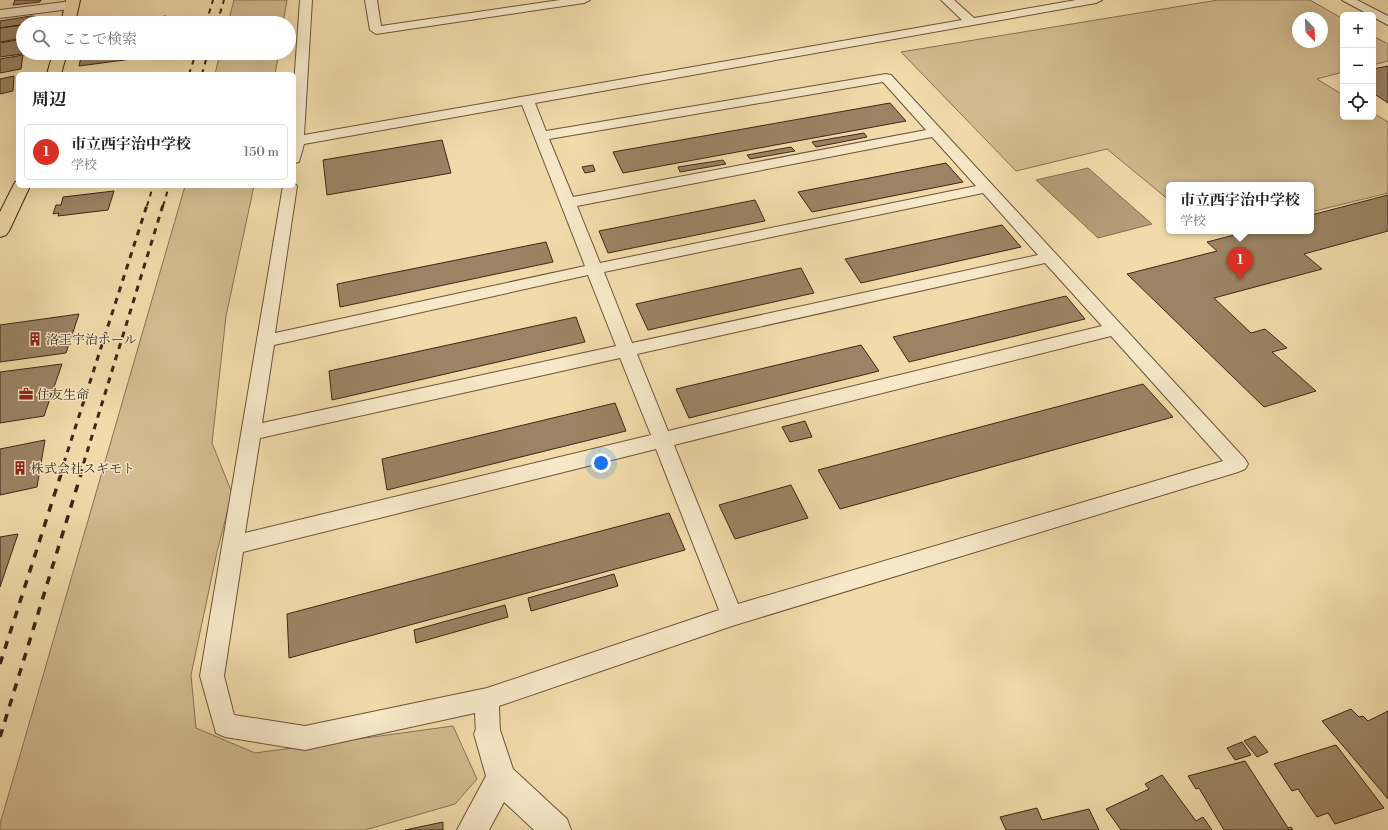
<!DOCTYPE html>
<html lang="ja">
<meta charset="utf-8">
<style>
:root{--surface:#fff;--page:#f6f6f6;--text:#222;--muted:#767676;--line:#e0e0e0;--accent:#d93025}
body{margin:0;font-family:"Libre Bodoni","Noto Serif JP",serif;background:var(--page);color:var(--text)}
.controls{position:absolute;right:12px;top:12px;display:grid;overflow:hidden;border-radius:6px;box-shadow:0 4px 16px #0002}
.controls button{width:36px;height:36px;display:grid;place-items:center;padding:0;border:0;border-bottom:1px solid var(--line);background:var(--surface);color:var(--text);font:20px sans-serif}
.compass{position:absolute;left:1292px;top:12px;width:36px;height:36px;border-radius:50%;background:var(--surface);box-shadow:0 4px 16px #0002;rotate:157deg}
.you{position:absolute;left:601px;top:463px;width:14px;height:14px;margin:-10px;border:3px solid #fff;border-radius:50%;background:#1a73e8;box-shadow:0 0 0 6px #1a73e833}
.badge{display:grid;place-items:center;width:26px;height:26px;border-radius:50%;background:var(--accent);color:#fff;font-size:13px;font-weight:700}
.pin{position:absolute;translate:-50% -33px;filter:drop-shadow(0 1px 2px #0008)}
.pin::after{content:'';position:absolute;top:21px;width:14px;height:12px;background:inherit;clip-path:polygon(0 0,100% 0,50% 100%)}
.popup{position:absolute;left:1166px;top:182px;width:148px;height:52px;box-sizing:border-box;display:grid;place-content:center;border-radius:6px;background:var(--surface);filter:drop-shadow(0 1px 3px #0005);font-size:13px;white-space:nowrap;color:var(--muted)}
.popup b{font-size:15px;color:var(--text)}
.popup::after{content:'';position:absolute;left:50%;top:100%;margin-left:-8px;border:8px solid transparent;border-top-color:var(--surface)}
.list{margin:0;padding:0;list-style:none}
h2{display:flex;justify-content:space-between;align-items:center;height:52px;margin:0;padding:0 16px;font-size:17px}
h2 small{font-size:13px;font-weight:400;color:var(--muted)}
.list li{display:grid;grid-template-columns:26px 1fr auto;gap:12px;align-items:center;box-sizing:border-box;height:56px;margin:0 8px 8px;padding:0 8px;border:1px solid var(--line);border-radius:6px}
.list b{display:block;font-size:15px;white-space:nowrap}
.list p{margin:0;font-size:13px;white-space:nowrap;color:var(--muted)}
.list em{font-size:13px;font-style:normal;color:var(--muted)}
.icon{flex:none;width:22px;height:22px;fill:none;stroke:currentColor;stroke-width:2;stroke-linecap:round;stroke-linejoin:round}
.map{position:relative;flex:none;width:1388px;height:830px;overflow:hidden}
.search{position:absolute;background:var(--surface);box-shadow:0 4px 16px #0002;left:16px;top:16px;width:280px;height:44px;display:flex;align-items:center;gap:10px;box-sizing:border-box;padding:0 14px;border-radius:22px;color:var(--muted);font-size:15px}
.panel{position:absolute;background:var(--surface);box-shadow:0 4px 16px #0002;left:16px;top:72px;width:280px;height:116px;border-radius:6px}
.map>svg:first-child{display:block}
.green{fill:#d2bc91;stroke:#887154;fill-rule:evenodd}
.water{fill:#b49d78;stroke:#846d51}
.building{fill:#9b8463;stroke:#3d2616}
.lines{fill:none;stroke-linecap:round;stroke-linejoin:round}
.service-casing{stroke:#6a533b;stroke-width:2}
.minor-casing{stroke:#6a533b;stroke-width:2}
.primary-casing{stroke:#3d2616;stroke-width:2}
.service{fill:#f6e8c8;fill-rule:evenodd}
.minor{fill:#f6e8c8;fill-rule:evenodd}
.primary{fill:#f1dbaa;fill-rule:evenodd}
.rail-far2{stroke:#3d2616;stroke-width:2;stroke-dasharray:5 5;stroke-linecap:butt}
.rail-far1{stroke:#3d2616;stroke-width:3;stroke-dasharray:6 6;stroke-linecap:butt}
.rail{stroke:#3d2616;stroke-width:3.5;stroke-dasharray:8 8;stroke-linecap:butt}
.labels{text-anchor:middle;stroke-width:3;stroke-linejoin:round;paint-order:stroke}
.poi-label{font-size:13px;fill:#3d2616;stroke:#f6e8c8;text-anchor:start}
</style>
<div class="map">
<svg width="1388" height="830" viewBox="0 0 1388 830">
<rect width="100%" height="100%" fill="#f1dbaa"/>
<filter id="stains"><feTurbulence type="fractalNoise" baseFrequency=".005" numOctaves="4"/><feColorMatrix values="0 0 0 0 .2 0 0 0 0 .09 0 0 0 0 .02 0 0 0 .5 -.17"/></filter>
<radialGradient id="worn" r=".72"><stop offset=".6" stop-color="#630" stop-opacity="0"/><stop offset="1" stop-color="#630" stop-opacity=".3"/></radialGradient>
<path class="green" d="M234,0H287L283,23H228Z
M1218,0H1310L1343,19V72L1317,79L1343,95V117H1373V113L1388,122V193L1311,212V185H1169V200L1107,149L1016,171L901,52ZM1298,18H1322V42H1298Z
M1373,36L1388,44V61L1373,65Z
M220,53H279L275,74H215Z
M185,186H254L226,316L212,443L232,493L217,552L191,675L196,728L255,753L453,726L477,779L455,804L365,830H0V824Z"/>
<path class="water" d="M1088,168L1152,224L1098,238L1036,180Z"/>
<path class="building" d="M15,0H41L40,2L13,5Z
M31,16L40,17L39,22L0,28V21Z
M166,16L165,23H105Z
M23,25V38L0,42V28Z
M23,39L22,54L0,57V43Z
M82,53H162V55L79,66Z
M23,55L21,69L0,73V59Z
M1388,66V103L1373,93V69Z
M14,76L13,91L0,94V79Z
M890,103L906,121L623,173L613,152Z
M864,133L867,137L816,147L812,142Z
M442,140L451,173L327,195L323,160Z
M791,147L795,151L750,159L747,155Z
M723,160L726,164L680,172L678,167Z
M946,163L963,182L812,212L798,192Z
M593,165L595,171L585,173L582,167Z
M114,191L108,210L58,216L59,213L53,214L56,205H61L63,197Z
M1388,195V231L1304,254L1322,269L1214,298L1251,333L1265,329L1287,348L1272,352L1316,391L1264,407L1127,274L1217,251L1207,242L1250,231H1311V215Z
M755,200L765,221L608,253L599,231Z
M1002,225L1021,247L861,283L845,259Z
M546,242L553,262L340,307L337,284Z
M801,268L814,293L648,330L636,304Z
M1066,296L1085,319L909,362L893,337Z
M79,314L66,353L0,362V325Z
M576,317L585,342L332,400L329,371Z
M861,345L879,371L689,418L676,389Z
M62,364L44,416L0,423V372Z
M1143,384L1173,417L840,509L818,470Z
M615,403L626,431L387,490L382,459Z
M805,421L812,437L790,442L782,427Z
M45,440L37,487L0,495V449Z
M791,485L808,518L735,539L719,505Z
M669,513L685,550L289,658L287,614Z
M18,534L0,587V537Z
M614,574L618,586L531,611L528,598Z
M505,605L508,617L416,643L414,630Z
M1351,709L1359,717L1363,716L1368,721L1388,711V799L1322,721Z
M1255,736L1268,752L1257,757L1244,741Z
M1242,742L1251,755L1235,760L1227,748Z
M1336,745L1384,808L1335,824L1328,813L1317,817L1298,789L1292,791L1274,764Z
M1245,761L1288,828L1291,827L1293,830H1224L1199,788L1196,789L1188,776Z
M1162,775L1196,821L1203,817L1212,830H1121L1106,809L1149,789L1145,784Z
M1037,808L1042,820L1089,809L1099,830H1006L1000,817Z
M443,822V830H405Z"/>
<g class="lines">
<defs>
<path id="service" d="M300,0H312L304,135L962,20L941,0H954L974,18L1076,0H1102L1096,3L535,103L546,131L886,74L891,75L1245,459L1248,464L1245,469L1238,472L732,626L499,706L500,734L497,742L488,746L479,742L476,734L475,713L305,750L225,737L216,733L200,676L283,186H294V183L297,186L275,333L585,266L522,105L304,144L299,162L294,163V85ZM883,82L926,130L573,197L549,139ZM932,137L976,186L600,263L577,206ZM983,193L1038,255L632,343L604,272ZM1045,263L1102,326L668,431L637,354ZM588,275L616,346L262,423L274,345ZM1111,336L1223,461L738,604L674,445ZM620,358L651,435L245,533L260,438ZM656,449L719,610L487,688L305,726L234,715L224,676L243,552Z
M365,0H377L381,26L560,0H590L584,3L376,34L370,30Z
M1342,0H1357L1388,16V25Z"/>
<path id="minor" d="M72,1L77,2L79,5L77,8L0,18V10Z
M488,720L498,724L513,769L567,819L571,830H534L504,802L489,830H457L486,776L474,734L478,724Z"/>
<path id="primary" d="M66,0H80L75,23H61Z
M53,53H67L61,74H47Z
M15,182H18V186H30L9,231L6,235L0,237V212Z"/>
</defs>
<use href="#service" class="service-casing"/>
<use href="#minor" class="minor-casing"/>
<use href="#primary" class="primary-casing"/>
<use href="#service" class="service"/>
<use href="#minor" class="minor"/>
<use href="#primary" class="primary"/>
<path class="rail-far2" d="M206,23L213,0
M217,23L224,0
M189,74L196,53
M202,74L208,53
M147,206L153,186
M163,206L169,186"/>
<path class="rail-far1" d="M60,475L147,205
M80,475L163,205"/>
<path class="rail" d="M0,664L61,474
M0,737L81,474"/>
</g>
<defs>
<symbol id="building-bare" viewBox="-9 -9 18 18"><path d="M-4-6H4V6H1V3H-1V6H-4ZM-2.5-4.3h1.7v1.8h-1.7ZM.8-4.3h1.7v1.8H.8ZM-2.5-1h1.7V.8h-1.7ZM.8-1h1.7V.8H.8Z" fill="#8f2418" stroke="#f6e8c8" stroke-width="2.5" paint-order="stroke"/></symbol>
<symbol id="office-bare" viewBox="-9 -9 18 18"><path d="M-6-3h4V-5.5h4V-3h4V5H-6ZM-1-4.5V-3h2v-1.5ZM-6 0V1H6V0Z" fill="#8f2418" stroke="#f6e8c8" stroke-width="2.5" paint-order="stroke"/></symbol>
</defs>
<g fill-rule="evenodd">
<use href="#building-bare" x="25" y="329" width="20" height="20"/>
<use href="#office-bare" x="16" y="384" width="20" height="20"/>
<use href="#building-bare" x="10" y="458" width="20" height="20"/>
</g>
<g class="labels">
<g class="poi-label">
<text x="46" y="344">洛王宇治ホール</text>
<text x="37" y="399">住友生命</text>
<text x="31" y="473">株式会社スギモト</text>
</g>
</g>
<rect width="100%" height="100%" filter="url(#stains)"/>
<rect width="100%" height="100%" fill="url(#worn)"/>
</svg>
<div class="controls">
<button>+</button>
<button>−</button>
<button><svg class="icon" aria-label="locate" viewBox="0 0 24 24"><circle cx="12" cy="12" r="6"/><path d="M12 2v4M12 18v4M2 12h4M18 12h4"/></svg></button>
</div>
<svg class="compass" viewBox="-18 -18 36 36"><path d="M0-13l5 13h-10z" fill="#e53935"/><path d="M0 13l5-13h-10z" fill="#767676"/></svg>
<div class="you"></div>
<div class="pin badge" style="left:1240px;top:280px">1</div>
<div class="popup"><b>市立西宇治中学校</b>学校</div>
<div class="search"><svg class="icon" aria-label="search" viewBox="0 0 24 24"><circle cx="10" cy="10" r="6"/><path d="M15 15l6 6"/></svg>ここで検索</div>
<section class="panel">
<h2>周辺<small></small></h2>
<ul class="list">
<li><span class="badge">1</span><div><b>市立西宇治中学校</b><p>学校</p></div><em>150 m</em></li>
</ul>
</section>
</div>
